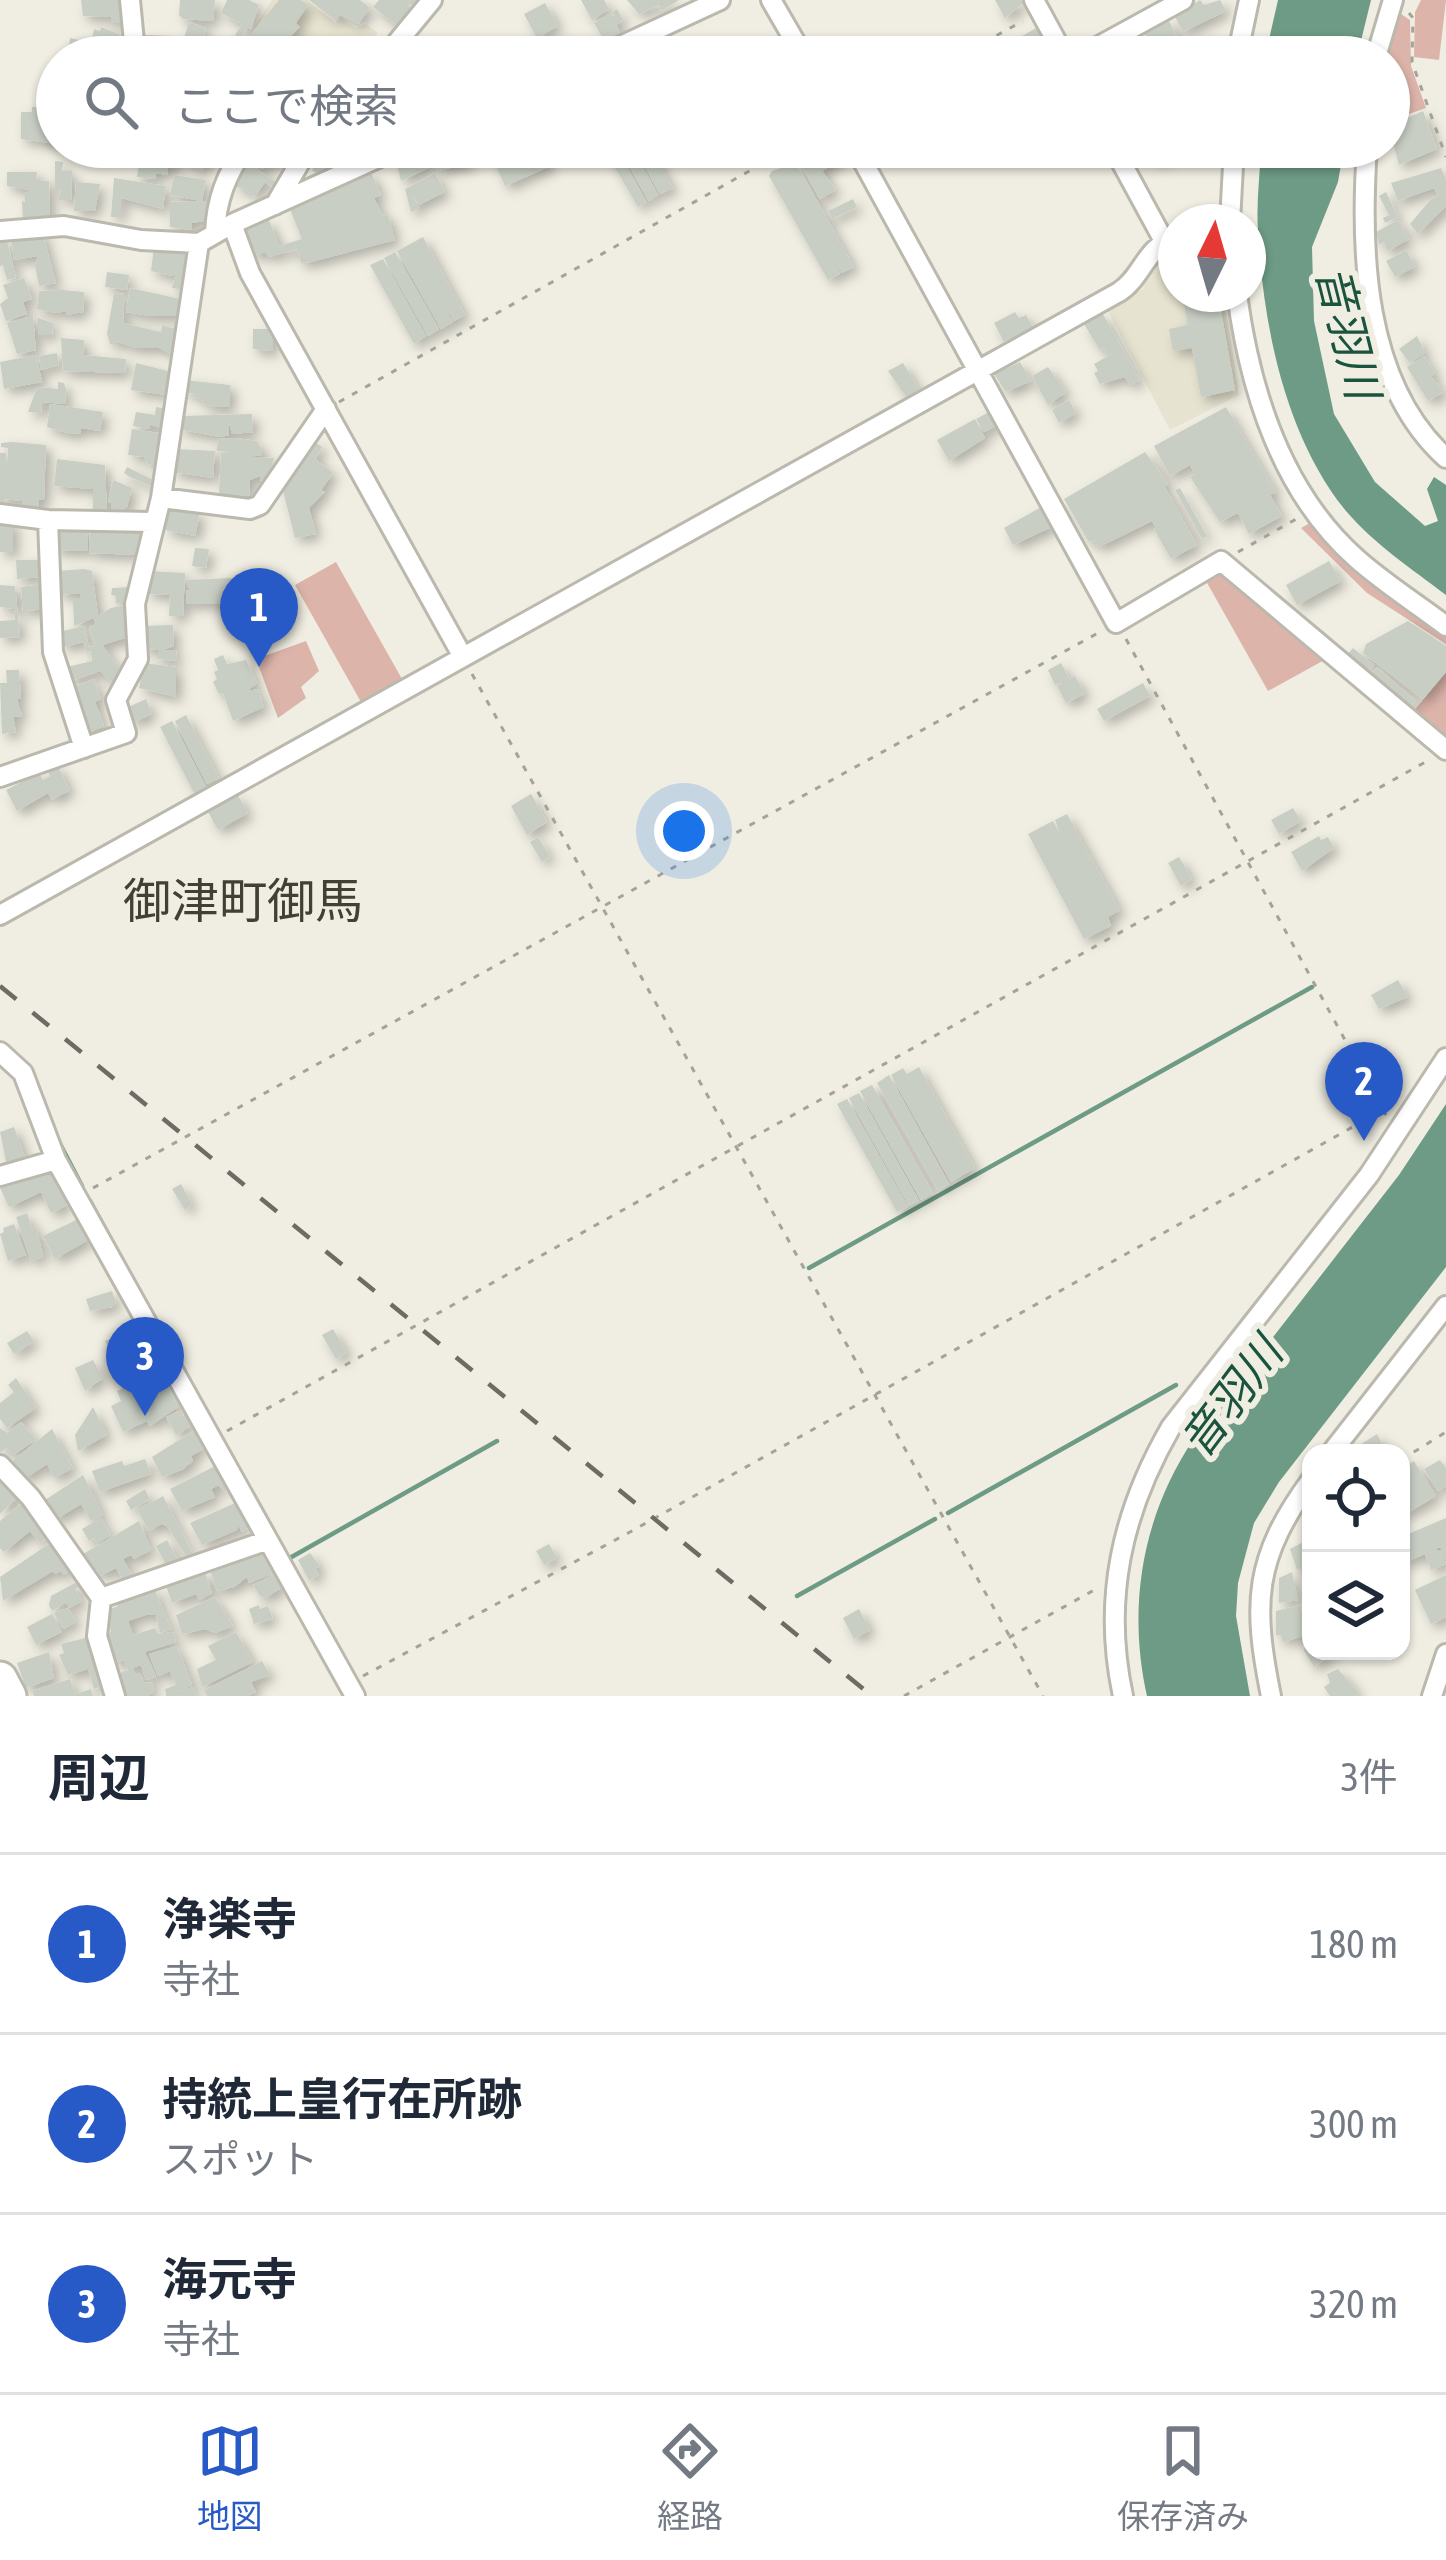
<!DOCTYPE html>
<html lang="ja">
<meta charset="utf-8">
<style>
:root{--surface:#fff;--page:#f6f6f7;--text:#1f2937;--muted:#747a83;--line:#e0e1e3;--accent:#2759c7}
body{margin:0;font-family:"Asap Condensed","Noto Sans JP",sans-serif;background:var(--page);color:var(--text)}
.controls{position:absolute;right:36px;bottom:36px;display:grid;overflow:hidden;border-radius:24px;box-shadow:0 3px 9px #0004}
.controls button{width:108px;height:108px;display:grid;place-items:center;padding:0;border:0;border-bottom:3px solid var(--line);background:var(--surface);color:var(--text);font:60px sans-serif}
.compass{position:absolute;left:1158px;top:204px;width:108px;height:108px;border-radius:50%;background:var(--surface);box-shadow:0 3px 9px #0004;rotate:5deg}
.you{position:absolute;left:684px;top:831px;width:42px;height:42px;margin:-30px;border:9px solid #fff;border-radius:50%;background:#1a73e8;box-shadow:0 0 0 18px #1a73e833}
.badge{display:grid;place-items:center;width:78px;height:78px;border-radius:50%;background:var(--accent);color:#fff;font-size:39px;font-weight:700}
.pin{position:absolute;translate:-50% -99px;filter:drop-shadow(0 3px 6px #0008)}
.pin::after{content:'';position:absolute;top:63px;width:42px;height:36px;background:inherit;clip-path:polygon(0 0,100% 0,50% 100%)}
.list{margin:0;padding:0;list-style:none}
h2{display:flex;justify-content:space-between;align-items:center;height:156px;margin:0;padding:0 48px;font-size:51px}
h2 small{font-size:39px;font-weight:400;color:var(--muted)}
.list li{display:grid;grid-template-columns:78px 1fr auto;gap:36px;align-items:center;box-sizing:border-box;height:180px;padding:0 48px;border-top:3px solid var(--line)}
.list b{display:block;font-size:45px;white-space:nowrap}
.list p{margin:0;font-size:39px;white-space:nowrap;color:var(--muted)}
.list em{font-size:39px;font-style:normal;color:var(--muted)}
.icon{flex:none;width:66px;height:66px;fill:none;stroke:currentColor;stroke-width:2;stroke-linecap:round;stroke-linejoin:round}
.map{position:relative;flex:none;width:1446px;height:1696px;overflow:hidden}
.search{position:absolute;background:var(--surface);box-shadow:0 3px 9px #0004;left:36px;right:36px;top:36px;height:132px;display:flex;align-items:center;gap:30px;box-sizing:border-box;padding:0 42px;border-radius:66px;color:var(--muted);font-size:45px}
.sheet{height:696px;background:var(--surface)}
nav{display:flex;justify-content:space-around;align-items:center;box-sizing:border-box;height:168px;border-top:3px solid var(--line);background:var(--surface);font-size:33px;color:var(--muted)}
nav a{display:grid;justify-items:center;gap:6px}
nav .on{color:var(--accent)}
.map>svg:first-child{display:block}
.built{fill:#e6e3d0}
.green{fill:#dcb4aa}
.water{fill:#6e9b86}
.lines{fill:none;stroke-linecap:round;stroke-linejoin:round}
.stream{stroke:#6e9b86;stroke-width:4.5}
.building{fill:#c8cec4;filter:url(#shadow)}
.minor-casing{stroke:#bbb9ae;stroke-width:24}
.trunk-casing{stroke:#bbb9ae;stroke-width:39}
.path{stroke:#a4a399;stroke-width:3;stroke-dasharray:6 9;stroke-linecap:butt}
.minor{stroke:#fff;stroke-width:18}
.trunk{stroke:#fff;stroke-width:33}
.rail{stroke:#6c6b64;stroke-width:4.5;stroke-dasharray:21 21;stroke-linecap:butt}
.labels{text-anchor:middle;stroke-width:12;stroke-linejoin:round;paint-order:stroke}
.water-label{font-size:45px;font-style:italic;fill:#1b543e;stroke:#f0eee2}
.quarter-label{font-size:48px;fill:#424036;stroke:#f0eee2}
</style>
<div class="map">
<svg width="1446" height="1696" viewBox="0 0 1446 1696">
<defs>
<filter id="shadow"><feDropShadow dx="5.5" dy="5.5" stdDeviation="6" flood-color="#0004"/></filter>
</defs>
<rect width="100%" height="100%" fill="#f0eee2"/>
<path class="built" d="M272,0H307L335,23L341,18L355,28L366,24L378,33L356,57H288L274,47L265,57H235Z
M1176,245V294H1224L1239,395L1170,430L1107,309L1143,289L1146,270L1161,250Z"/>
<path class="green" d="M1421,0H1446L1439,60L1414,57L1415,12Z
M1398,12L1410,20L1411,66L1426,108L1389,121V57H1385Z
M1310,523L1351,564L1446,637V644L1367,593L1301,528Z
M336,562L402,679L361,702L295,585Z
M1223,571L1328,658L1268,691L1206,581Z
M306,641L319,671L301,687L306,698L278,718L256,659Z
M1446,673V743L1410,715Z"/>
<path class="water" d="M1278,0H1371L1357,57H1265Z
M1261,147H1344L1338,182L1312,247L1314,321L1334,414L1375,482L1425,526L1438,521L1427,489L1434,477L1446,485V595C1412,569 1374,544 1346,511C1285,436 1263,325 1258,231C1256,203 1260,175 1261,147Z
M1446,1104V1267L1279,1482L1254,1523L1238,1583L1236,1616L1250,1696H1147C1127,1606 1142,1517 1193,1440L1399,1175Z"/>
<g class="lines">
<path class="stream" d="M31,1070L58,1140L82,1186
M90,1201L135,1283
M809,1268L1312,987
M948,1513L1176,1385
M288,1559L497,1441
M797,1596L935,1519"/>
</g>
<path class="building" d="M81,0H123L127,23H111V17L83,16Z
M180,0H215L213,21L183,19L179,15Z
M227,0H249L259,5L251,29L248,27L241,39L235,35L242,24L221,13Z
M279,0H300L308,5L296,23L300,27L279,48L274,43L263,57H250L239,49Z
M309,0H360L370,8L358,24L340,15L335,20Z
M379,0H418L412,6L406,3L412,8L404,19L396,13L402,20L398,26L373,7Z
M581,0H604L609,9L592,20Z
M627,0H679L661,11L659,5L639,14Z
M995,0H1027L1005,18Z
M1200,0L1204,5L1220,0L1226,11L1183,32L1174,15Z
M545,3L558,26L537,38L524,14Z
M617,9L623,20L616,25L620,32L605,42L594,23L609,14L615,17L612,12Z
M1169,21L1180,42L1156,53L1144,33Z
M189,22L206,28L201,47L183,41Z
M101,27L128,38L125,47L92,38L94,29L100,31Z
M1038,27L1054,57H1034L1022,36Z
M1133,30L1143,50L1138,52L1141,57H1095L1129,38L1138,52L1130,32Z
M232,35L242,43L231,57H223L219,51Z
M70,38L132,52L131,57H68Z
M1018,38L1029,57H1010L1003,46Z
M32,107H49V112H57V144L21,139V112H32Z
M1423,111L1437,149L1399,165L1389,126Z
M160,147H198L211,154L202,171L188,165L181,159L183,154L171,148V155H178L176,168H168L167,175L156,173L155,179L137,177L142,149L157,152Z
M254,147H279L288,154L280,164L274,160L262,169L246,157Z
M422,147L431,167L401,181L396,160Z
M428,147H465L471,163L438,171Z
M488,147H543L551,166L505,186Z
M603,147H615L646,202L638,207Z
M619,147H632L658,195L649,201Z
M634,147H650L673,188L660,194Z
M816,147H835L841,160L822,171L836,190L820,199L797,157Z
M1149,147H1182L1156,161Z
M324,151L333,157L321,176L312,170Z
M55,161L63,162L62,171H72L71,200H59L60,190H55Z
M246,162L276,182L272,187L265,182L255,197L243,188L235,187L234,181Z
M791,165H797L854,267L841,273L813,222L840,274L828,280L769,176L772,171Z
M1441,168L1446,179V206L1418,234L1410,224L1431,199L1438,195L1434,188L1398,201L1391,183Z
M7,172H37L36,180L49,181L50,220H23L22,201L25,202V194L30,190L7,186Z
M371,172L381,195L374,198L383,216L388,215L395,240L311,262L301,263L297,249L269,257L265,252L253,256L242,229L269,220L279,246L302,239L289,207Z
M435,173L445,192L419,205L412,194L419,209L411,212L405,189Z
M174,175L206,180L202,201H210V220L192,223V230L170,227V202L201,201L170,195Z
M114,178L166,186L163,209L121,198V217H111Z
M76,182L100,184L95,211H74Z
M1386,192L1398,217L1385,223L1383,218L1389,215L1379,196Z
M853,199L857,207L832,219L828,211Z
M1398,220L1409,239L1388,251L1384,242L1379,245L1376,232Z
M42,231L56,283L39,286L35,265L38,256L14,260L11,236Z
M6,237L16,278L7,280L3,265L0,266V238Z
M423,237L465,315L454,321L427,276L453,322L441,329L397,251Z
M154,247L194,250L186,290L172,288L176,273L172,276L151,271Z
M1406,250L1415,267L1395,277L1386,261Z
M395,252L439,329L428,336L384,258Z
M383,259L426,336L414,344L370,265Z
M107,272L129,275L127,290L105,287Z
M24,278L32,299L23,302L27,314L6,321L0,304L8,298L3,285Z
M130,288L185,300L181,316H150L126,312Z
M62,290L84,292L83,312L66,315V311L56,313L37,309L39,291Z
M114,293L124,294L123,323L161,332L162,325L179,330L175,356L159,348H136L115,341V345L110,344L107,334Z
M1182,294H1218L1235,390L1201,397L1192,348L1173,351L1169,329L1188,325Z
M1015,312L1019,318L1026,315L1033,327L1004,342L994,323Z
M1103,314L1140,380L1130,385L1125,377L1100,384L1094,373L1098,371L1094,364L1108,356L1104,348L1099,349L1084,324Z
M28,317H33L36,350L17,354L7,323Z
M38,318L53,323L52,335H38Z
M253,329H273V351L253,349Z
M1417,336L1425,353L1410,363L1399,349Z
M61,338L84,340L83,355L126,359L125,373L63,371Z
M57,353L59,365L41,370L39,356Z
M36,355L42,382L4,389L0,362Z
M1424,356L1435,373L1431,376L1444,392L1428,401L1407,367Z
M1020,362L1031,381L1006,392L994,374Z
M136,363L168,371L167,395L131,390Z
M903,363L920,391L907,398L888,371Z
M1048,367L1066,392L1048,405L1032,376Z
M185,380L230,385V407H214L202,403L203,399L194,397L195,394L183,392Z
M58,382L64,383L66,390L65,404L42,402L41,413L28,412L37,387L58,389Z
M1069,400L1076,413L1059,423L1052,410Z
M50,404L103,412L100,431L81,428V433L71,434L47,427Z
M156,407L169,409L164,429L150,424L149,429L133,426L136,412L155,415Z
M1226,407L1276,492L1270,495L1282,516L1249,534L1238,513L1220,522L1190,477L1195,474L1190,465L1170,476L1154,446Z
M991,411L998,425L984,432L976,419Z
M252,414L253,432L232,434L229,422V435L220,437L178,429L181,416Z
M975,419L985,438L949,461L937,440Z
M132,429L165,434L160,466L148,464L144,457L128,455Z
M235,438L257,441L262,450V456H237L274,458L267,481L260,480V476L250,480L249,496L219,494L221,453L230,452L217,451L218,439Z
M313,441L322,447L315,459L333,473L321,490L325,492L309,508L316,534L295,538L282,487Z
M12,442L46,445L44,499L39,500V508L22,507V501L5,499L4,505H0V453H6L7,464L8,448L1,447V443Z
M175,449L215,451L213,478L172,472Z
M1145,452L1168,484L1164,486L1197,545L1171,559L1154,529L1161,523L1155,526L1152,521L1099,547L1094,540L1089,542L1064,499Z
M57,459L105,465L107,516L93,510V489L54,486Z
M127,467L157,482L155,488L128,476L124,473Z
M113,480L132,488L127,507L120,512L111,510V503L108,502Z
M1180,488L1207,536L1202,539L1175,490Z
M1043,506L1054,526L1013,545L1004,528Z
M167,509L200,513L195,536L165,530Z
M13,520V552H0V521Z
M54,525L88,526L87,551L54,550Z
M90,527L142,528L138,555L89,553Z
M195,548L209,549L206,568L192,566Z
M16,560H38L41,577L17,579Z
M1329,561L1341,581L1297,605L1286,585Z
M84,569L92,571L98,616L111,608L130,604L129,652L125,638L102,645L124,674L111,682L100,671L68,682L67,667L92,661L91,651L86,652L84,642L62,647L59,632L84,626L89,647L95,646L89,627L96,625L94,618L74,626L73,598H80V593L59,595L57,571Z
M148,571L185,573L183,616H169L170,595L147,594Z
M235,575L259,576V597H235Z
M231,578L232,603L186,604V591L190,590L186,580Z
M45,584L48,609L23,611L21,587Z
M0,585L15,586L20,637L0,638V621L15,620L14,609L0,607Z
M131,587L130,603H116V596L111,595L112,588Z
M265,591L275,597L263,612L248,616L245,606L259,602Z
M1408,621L1446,646V671L1423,699L1363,653L1366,644Z
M173,625L174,646L163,650H176L177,661L158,659V649L143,650L142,626Z
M1353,648L1374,665L1368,672L1347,655Z
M223,655L227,664L246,660L257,683L247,691L258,689L264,707L233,721L223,693L219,694L213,682L217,679L214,672L218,670L214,659Z
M144,663L176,667V697L139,688Z
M1061,663L1069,678L1055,685L1048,670Z
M1377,667L1416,701L1409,708L1371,674Z
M6,670H19L21,698L17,699L22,716L13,717L16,732L2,734L0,683H7Z
M1075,676L1085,694L1066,703L1057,686Z
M94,679L101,699L95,702L104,726L86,733L68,689Z
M1143,683L1150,696L1104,721L1097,709Z
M146,699L152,714L132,723L126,708Z
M186,715L219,778L207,784L175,721Z
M172,721L206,787L194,793L160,727Z
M57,765L70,790L52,800L48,793L17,811L6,790L39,773L43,780L50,776L46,769Z
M237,794L248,813L218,830L208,812Z
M531,794L547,822L527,835L511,806Z
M1293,808L1301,821L1279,834L1271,820Z
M1067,814L1120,910L1108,917L1111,926L1084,939L1028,834L1053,821L1060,834L1055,820Z
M1319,836L1321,840L1328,837L1334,848L1302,871L1291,852Z
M538,837L550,857L542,862L530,842Z
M1179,857L1192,879L1181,886L1168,863Z
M1398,980L1408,997L1379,1009L1371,995Z
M919,1067L975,1168L951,1182L891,1075L903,1068L907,1074Z
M889,1075L949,1184L938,1190L877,1083Z
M872,1085L933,1193L921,1200L860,1091Z
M859,1093L919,1201L909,1206L849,1098Z
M847,1099L908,1207L897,1212L837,1104Z
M14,1127L26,1160L7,1166L0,1132Z
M45,1170L48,1174L53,1172L68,1205L51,1213L41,1192L9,1207L0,1188Z
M181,1184L192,1204L185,1210L172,1189Z
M27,1213L32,1228L36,1226L43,1257L31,1261L16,1217Z
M78,1219L90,1239L55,1259L43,1236Z
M14,1224L26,1255L8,1261L0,1234L4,1232L3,1228Z
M112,1291L116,1303L112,1307L90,1311L86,1299Z
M138,1326L146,1350L136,1356L124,1334Z
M333,1329L347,1353L336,1359L322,1335Z
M27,1331L34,1341L14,1354L7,1343Z
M122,1334L131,1353L115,1361L105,1341Z
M93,1360L103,1378L85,1391L75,1368Z
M154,1374L161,1388L168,1385L178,1407L150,1426L147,1421L123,1432L111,1406L121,1401L117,1391L128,1386L133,1396L141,1393L145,1403L148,1402L142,1379Z
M16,1378L36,1408L7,1428L0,1419V1403L14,1392L8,1385Z
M93,1407L107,1435L78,1451L75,1435Z
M178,1411L181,1417L186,1414L192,1425L176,1435L166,1417Z
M21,1422L36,1440L13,1455L7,1448L0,1453V1428L8,1433Z
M52,1429L73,1468L54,1478L47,1464L24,1479L11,1462Z
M195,1430L203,1449L191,1456L193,1461L182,1470L162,1477L152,1457Z
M1377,1434L1387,1453H1349L1355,1448Z
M145,1459L151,1474L100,1492L92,1471L122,1461L124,1466Z
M1440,1460L1446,1468V1486L1438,1491L1424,1469Z
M1414,1461L1436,1496L1401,1517V1469Z
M215,1466L227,1490L224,1492L219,1485L211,1489L215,1497L182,1511L170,1489Z
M0,1475L19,1496L0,1514Z
M83,1475L103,1515L91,1521L81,1504L55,1520L42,1502Z
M145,1489L150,1499L131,1510L126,1501Z
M163,1496L194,1556L188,1559L167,1526L161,1524L149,1531L137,1510Z
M22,1503L47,1537L40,1543L30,1531L4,1552L0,1548V1521Z
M235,1503L248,1528L242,1532L238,1525L237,1530L202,1545L190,1523Z
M101,1518L111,1535L97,1543L94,1538L89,1541L82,1529Z
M1446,1518V1559L1440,1547L1435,1550H1441L1446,1564L1431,1570L1425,1554L1401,1564V1537Z
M139,1521L151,1550L134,1559L131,1555L123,1559L133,1577L124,1582L116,1568L100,1576L97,1570L92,1572L83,1554Z
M1311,1538V1564L1297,1570L1290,1549Z
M167,1540L180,1564L168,1568L156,1546Z
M53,1541L72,1569L64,1575L61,1571L55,1574L53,1571L3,1601L0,1577Z
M549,1544L557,1558L544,1565L536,1551Z
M264,1552L272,1574L249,1583L247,1577L234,1587L217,1591L210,1570L249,1553L251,1557Z
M310,1553L320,1566L315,1568L319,1575L309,1580L298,1560Z
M205,1572L212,1593L199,1600L196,1594L172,1603L165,1583Z
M1292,1572L1298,1600L1279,1603V1578Z
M276,1573L283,1587L265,1598L259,1595L253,1585Z
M1446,1575V1617L1431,1624L1415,1590Z
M82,1579L85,1583L75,1589L82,1601L69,1608L66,1602L52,1611L49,1605L51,1596Z
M154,1588L171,1629L160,1633L156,1614L146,1615L128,1621L133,1635L155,1628L158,1634L173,1632L176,1642L145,1652L156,1677L146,1680L141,1665L132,1668L135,1675L139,1673L144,1682L152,1683L154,1691L147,1696H125L116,1679L117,1674L128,1670L124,1660L115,1663L110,1655L105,1639L111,1631L105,1611L118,1606L116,1599Z
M215,1597L233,1626L215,1633L206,1629L182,1634L176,1615Z
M259,1605L260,1609L268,1606L273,1619L254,1624L249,1609Z
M1300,1605L1307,1635L1283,1642L1281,1635H1276V1611Z
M68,1608L76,1622L63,1629L54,1613Z
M859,1609L870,1630L854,1639L843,1618Z
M52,1614L62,1632L36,1645L27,1627Z
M236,1632L253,1662L202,1687L197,1669L216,1660L208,1646Z
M89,1637L104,1686L94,1689L88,1669L68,1675L59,1655L64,1653L61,1644Z
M1311,1644V1651H1336L1314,1667L1303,1649Z
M177,1646L192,1685L177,1692L193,1687L196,1696H166L165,1689L176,1685L170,1671L158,1676L149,1654Z
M49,1652L54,1678L26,1688L17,1663Z
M262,1661L270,1675L251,1682L256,1692L248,1696H207L204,1690Z
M1338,1669L1358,1692L1356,1696H1330L1324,1687L1330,1683L1327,1674Z
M70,1679L75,1694L91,1689L93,1696H34L32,1691Z"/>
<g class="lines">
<defs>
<path id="minor" d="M130,0L134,42L138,47L177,48L205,57
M771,0L804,57
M1034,0L1065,57
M385,57L432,0
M597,57L720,0
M1079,57L1183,0
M1237,57L1249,0
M1376,57L1393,0
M855,147L1116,623L1221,561L1446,750
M1113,147L1164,241
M1367,147C1360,250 1363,383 1446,458
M275,205L309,147
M1230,222L1234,147
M232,224L250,273L463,657
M0,231L64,226L141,240L199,243L232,224L402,147
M215,233C216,202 227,172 246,147
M1237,294C1250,391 1281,492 1357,559C1384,583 1417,604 1446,626
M161,498L250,509L260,505L326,409
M0,514L48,520L152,522
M48,520L53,652L84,748
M0,777L126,733L116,700L138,659L135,604L161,498L199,243
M0,915L1119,292C1143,277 1145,246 1176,238
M0,1052L23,1073L56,1160L355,1696
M0,1176L56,1160
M1331,1453L1446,1306
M0,1465L31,1498L101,1598L97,1636L115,1696
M101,1598L268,1540
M1123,1696C1102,1599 1122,1512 1171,1427L1369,1175L1446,1058
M1271,1696C1252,1603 1254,1558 1311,1480
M1432,1696L1446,1654"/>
<path id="trunk" d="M0,1679L9,1696"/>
</defs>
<use href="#minor" class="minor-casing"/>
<use href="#trunk" class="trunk-casing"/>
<path class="path" d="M1409,13L1413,18L1412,62L1446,157
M957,57L1023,21
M339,402L792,147
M1238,552L1298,518
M1126,639L1386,1115
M472,674L1043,1696
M93,1188L1098,633
M227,1431L1429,760
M1401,1460L1446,1432
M363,1676L630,1532L1383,1110
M904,1696L1096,1589"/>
<use href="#minor" class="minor"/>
<use href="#trunk" class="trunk"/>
<path class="rail" d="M0,986L872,1696"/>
</g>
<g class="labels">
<g class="water-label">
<text transform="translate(1348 332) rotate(76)" y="16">音羽川</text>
<text transform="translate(1231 1397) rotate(-53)" y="16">音羽川</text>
</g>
<g class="quarter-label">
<text x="243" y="918">御津町御馬</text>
</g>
</g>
</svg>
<div class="controls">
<button><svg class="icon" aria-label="locate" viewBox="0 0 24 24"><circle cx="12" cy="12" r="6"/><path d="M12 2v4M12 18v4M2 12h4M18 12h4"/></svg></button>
<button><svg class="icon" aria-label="layers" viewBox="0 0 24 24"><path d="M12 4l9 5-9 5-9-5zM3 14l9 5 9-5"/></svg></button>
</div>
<svg class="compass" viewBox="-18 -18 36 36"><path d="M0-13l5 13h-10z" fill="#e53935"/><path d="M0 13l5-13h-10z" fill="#747a83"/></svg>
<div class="you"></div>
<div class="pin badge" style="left:259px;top:667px">1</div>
<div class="pin badge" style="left:1364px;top:1141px">2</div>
<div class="pin badge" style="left:145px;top:1416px">3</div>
<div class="search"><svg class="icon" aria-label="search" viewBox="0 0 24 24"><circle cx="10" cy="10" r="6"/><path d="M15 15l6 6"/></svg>ここで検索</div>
</div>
<section class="sheet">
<h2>周辺<small>3件</small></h2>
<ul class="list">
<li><span class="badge">1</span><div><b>浄楽寺</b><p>寺社</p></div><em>180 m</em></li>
<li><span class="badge">2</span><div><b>持統上皇行在所跡</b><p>スポット</p></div><em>300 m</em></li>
<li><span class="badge">3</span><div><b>海元寺</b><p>寺社</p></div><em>320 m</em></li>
</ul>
</section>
<nav>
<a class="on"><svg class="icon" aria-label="map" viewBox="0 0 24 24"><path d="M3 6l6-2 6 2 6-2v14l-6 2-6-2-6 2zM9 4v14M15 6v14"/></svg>地図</a>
<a><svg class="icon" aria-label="directions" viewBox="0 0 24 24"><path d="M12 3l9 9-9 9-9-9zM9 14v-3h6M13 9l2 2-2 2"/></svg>経路</a>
<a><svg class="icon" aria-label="saved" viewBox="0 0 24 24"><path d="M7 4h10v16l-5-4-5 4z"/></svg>保存済み</a>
</nav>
